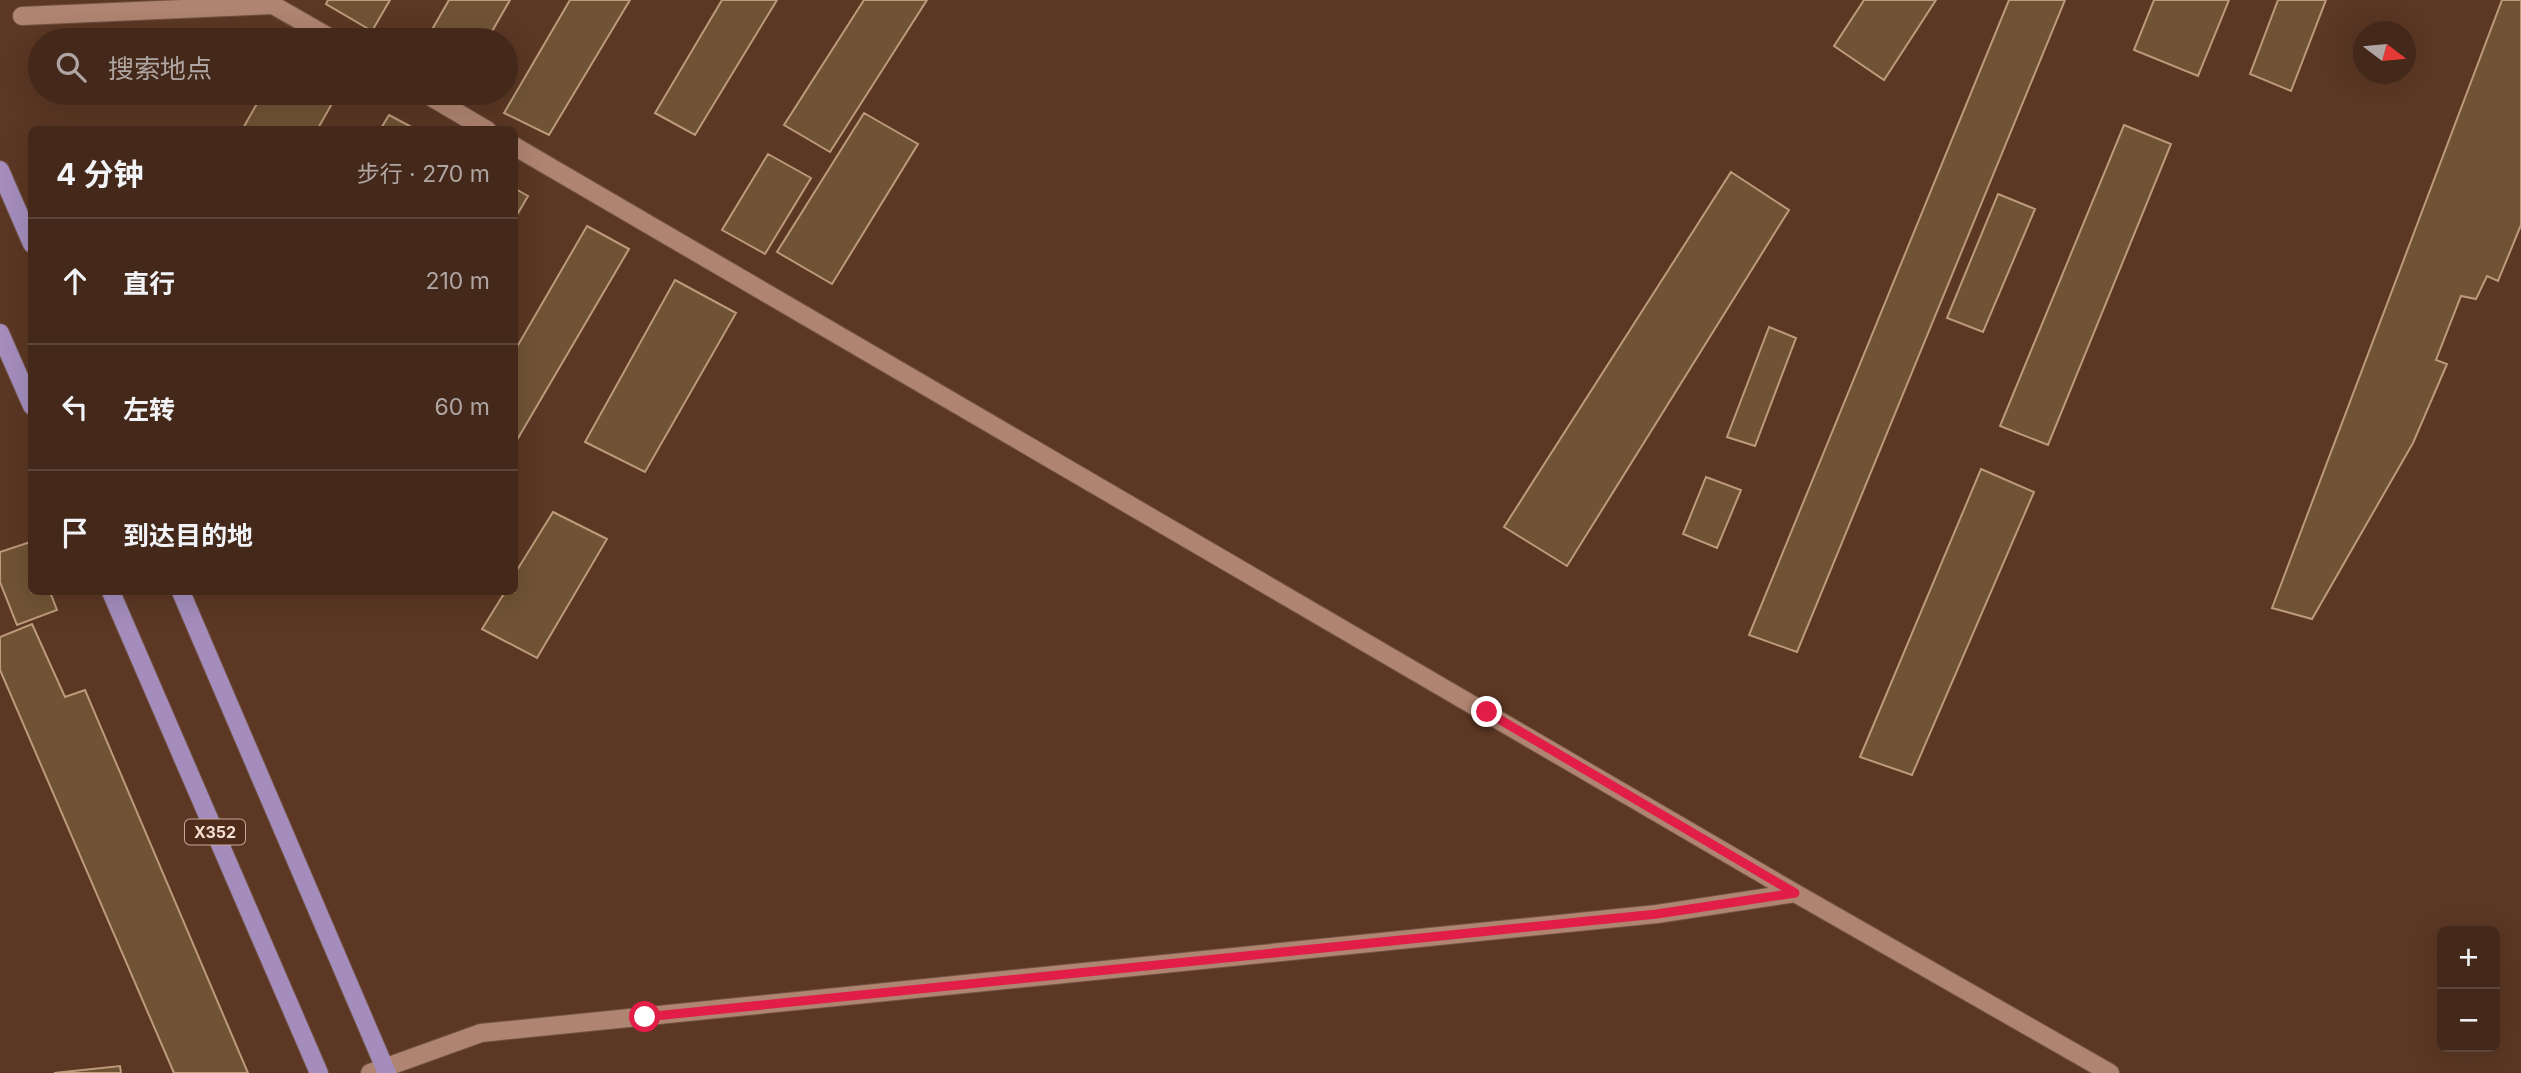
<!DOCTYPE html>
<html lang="zh">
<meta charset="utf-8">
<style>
:root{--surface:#44291b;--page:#4b3124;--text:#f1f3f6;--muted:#afa6a3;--line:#5c453a}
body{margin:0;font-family:Inter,"Noto Sans SC",sans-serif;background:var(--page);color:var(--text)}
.controls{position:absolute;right:21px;bottom:21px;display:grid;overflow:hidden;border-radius:10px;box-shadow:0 7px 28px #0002}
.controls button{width:63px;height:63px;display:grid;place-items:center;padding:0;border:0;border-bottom:2px solid var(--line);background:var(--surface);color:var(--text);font:35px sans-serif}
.compass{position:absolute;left:2353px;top:21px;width:63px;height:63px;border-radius:50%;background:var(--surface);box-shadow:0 7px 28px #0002;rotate:106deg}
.stop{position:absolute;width:21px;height:21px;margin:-16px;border:5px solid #e11d48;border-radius:50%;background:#fff}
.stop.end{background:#e11d48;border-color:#fff;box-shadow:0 2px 7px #0008}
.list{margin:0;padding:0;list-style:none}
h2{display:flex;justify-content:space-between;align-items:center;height:91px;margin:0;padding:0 28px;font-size:30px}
h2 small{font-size:23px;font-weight:400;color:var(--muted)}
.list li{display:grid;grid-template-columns:46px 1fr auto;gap:21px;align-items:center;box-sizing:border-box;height:126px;padding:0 28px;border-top:2px solid var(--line)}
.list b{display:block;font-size:26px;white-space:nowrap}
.list em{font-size:23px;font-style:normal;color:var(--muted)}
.icon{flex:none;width:38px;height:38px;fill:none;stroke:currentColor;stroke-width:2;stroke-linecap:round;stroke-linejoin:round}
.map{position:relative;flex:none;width:2521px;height:1073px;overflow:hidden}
.search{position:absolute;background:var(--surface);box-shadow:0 7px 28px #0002;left:28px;top:28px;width:490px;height:77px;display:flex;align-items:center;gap:18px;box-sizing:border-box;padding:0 24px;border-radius:38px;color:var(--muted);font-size:26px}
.panel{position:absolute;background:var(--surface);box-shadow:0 7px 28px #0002;left:28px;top:126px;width:490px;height:469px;border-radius:10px}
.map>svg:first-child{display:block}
.building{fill:#705334;stroke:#bc9b7a;stroke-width:2}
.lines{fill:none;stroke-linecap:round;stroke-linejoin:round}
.minor-casing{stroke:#725343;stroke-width:20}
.major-casing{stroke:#725343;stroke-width:20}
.minor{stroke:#af8470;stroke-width:18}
.major{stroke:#a48dbd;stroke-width:18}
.route{stroke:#e11d48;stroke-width:9}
.labels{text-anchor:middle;stroke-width:7;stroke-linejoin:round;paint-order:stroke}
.shield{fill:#502c1a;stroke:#c4a99c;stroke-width:2}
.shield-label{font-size:16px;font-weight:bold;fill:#f5ded3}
</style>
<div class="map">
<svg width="2521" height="1073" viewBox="0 0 2521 1073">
<rect width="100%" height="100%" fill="#5b3724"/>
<path class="building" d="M328,0H390L372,31L326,4Z
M449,0H510L487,40H426Z
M570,0H630L549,135L504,113Z
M722,0H777L695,135L655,113Z
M864,0H927L830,152L784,125Z
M1864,0H1936L1884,80L1834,46Z
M2009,0H2065L1797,652L1749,635Z
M2154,0H2229L2198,76L2134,50Z
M2278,0H2326L2291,91L2250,74Z
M2502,0H2521V225L2498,281L2487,276L2476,299L2461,296L2436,360L2447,364L2413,443L2312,619L2272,608Z
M263,93H338L317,130H242Z
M864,113L918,144L832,284L777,252Z
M389,115L417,130H380Z
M2124,125L2171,144L2048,445L2000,426Z
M768,154L811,178L765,254L722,230Z
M1731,172L1789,210L1567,566L1504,527Z
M514,188L528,196L514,220Z
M1998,194L2035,209L1983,332L1947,318Z
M587,226L629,249L514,445V352Z
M675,280L736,313L645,472L585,442Z
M1769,327L1796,338L1755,446L1727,437Z
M1981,469L2034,492L1912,775L1860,757Z
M1706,477L1741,490L1717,548L1683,534Z
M553,512L607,539L537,658L482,629L505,592H514V575Z
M30,542L32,592H50L57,610L17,625L0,582V552Z
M32,624L65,697L85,690L248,1073H174L0,670V637Z
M120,1066L121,1073H54Z"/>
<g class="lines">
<defs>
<path id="minor" d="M22,16L273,5L334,40
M424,93L487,130
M514,146L1795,893L2110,1073
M370,1073L481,1033L1657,914L1795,893"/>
<path id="major" d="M0,170L32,244
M0,333L32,406
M111,592L319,1073
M181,592L387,1073"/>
</defs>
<use href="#minor" class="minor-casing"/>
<use href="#major" class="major-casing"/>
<use href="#minor" class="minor"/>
<use href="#major" class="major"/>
</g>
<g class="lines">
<path class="route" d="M645,1017L1657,914L1795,893L1487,712"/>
</g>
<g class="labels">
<rect class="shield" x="185" y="819.5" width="60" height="25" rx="5"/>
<g class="shield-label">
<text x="215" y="838">X352</text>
</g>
</g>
</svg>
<div class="controls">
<button>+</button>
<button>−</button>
</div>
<svg class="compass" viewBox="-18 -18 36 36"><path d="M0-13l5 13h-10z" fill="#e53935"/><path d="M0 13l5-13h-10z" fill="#afa6a3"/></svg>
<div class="stop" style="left:645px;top:1017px"></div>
<div class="stop end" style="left:1487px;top:712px"></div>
<div class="search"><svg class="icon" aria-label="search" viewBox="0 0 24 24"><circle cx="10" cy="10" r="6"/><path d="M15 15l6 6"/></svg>搜索地点</div>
<section class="panel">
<h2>4 分钟<small>步行 · 270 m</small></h2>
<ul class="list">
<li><svg class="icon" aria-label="ahead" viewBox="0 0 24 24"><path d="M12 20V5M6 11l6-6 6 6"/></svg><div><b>直行</b></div><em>210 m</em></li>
<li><svg class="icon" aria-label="left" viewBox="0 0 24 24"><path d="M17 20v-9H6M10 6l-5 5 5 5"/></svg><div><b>左转</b></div><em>60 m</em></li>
<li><svg class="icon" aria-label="arrive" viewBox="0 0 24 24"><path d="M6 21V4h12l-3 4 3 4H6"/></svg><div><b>到达目的地</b></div></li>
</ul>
</section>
</div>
